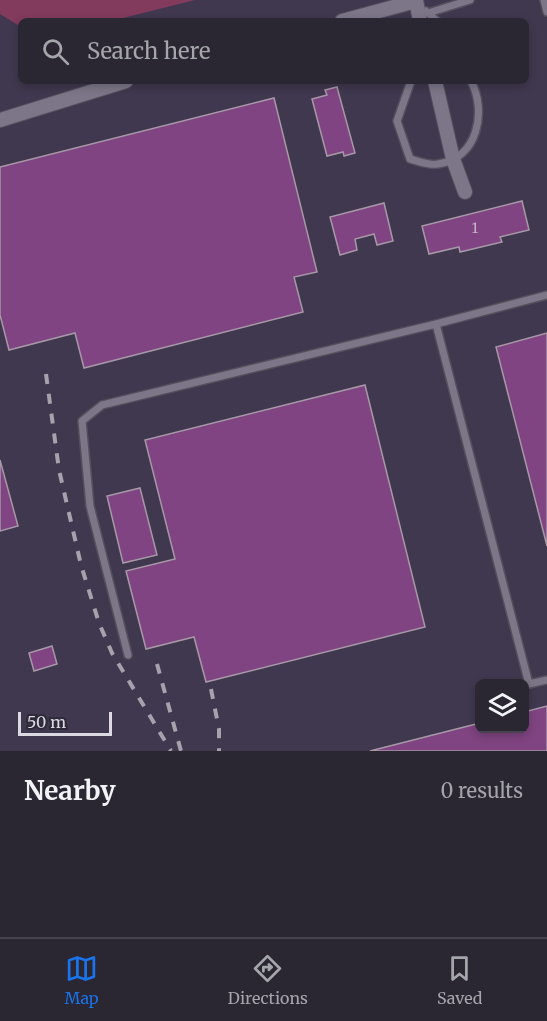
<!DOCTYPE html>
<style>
:root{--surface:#2a2632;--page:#36323e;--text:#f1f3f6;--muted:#a5a5ac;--line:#46434d;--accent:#1a73e8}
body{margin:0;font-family:Merriweather,serif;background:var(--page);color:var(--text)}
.controls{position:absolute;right:18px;bottom:18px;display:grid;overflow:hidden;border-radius:9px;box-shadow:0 3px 9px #0003}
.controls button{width:54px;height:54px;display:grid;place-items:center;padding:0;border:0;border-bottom:2px solid var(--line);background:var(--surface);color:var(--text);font:30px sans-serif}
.scale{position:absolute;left:18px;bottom:15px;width:94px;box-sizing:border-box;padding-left:6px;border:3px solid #dcd9e3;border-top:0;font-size:16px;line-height:21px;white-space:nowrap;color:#dcd9e3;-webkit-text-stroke:4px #2e2938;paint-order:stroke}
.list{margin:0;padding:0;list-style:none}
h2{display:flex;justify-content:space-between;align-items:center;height:78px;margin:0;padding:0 24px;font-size:26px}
h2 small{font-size:20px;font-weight:400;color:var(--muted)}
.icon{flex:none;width:33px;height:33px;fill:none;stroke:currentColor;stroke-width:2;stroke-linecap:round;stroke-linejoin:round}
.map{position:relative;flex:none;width:547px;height:751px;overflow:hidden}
.search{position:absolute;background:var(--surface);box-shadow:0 3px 9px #0003;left:18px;right:18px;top:18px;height:66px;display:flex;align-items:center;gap:15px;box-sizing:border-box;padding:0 21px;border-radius:9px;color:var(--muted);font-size:22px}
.sheet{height:186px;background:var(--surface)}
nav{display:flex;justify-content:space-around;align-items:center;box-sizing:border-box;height:84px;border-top:2px solid var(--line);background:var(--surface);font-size:16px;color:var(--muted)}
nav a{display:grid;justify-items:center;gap:3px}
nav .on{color:var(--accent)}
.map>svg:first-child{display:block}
.built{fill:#40384e;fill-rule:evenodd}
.green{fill:#823a5d}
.building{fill:#7f4481;stroke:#a798a7;stroke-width:1.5}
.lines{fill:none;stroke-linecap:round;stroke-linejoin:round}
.service-casing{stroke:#544f5d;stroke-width:10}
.minor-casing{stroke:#544f5d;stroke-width:16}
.service{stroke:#7c7688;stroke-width:7}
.minor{stroke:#7c7688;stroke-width:14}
.rail{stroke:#a5a1ad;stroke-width:4;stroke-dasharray:10 10;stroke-linecap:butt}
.labels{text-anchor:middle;stroke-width:4.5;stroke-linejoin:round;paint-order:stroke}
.number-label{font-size:14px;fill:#c5b4ca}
</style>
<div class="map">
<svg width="547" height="751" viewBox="0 0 547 751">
<rect width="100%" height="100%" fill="#383342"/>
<path class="built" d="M0,0H547V751H0ZM21,21H526V81H21ZM480,684H524V728H480Z"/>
<path class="green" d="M0,0H195L111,21H21V27L0,14Z"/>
<path class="building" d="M337,87L355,153L344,156L343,152L327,156L312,99L327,95L325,90Z
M274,98L317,272L294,277L303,312L84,368L75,333L9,350L0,315V167Z
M522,201L529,230L500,237L502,242L460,252L459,247L429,254L422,226Z
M384,203L393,241L377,245L374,234L355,239L357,250L340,255L330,217Z
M547,333V546L496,347Z
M365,385L425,627L206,682L194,637L146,649L126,571L175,559L145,440Z
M0,460L18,526L0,531Z
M140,488L157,555L123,563L107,496Z
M52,646L57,664L34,671L29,653Z
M547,706V751H370L480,723V728H524V712Z"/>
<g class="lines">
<defs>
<path id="service" d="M544,0L547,12
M426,11L437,21
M428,13L470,0
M411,81L397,121L410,159C418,161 430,166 438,164C478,159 487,111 471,81
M547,295L436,324L529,684L547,680
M128,655L90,506L82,421L102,405L436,324"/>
<path id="minor" d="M416,0L420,21
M342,21L416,1
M435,81L453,159L465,192
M0,120L126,81"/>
</defs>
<use href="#service" class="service-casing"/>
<use href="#minor" class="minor-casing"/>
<use href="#service" class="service"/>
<use href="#minor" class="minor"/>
<path class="rail" d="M46,374L59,470L81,565L99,623L112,653L171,751
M157,664L181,751
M211,689L219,729V751"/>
</g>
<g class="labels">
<g class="number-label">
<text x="475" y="233">1</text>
</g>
</g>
</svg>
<div class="controls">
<button><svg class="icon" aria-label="layers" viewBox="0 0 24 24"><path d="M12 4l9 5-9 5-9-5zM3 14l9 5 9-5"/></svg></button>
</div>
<div class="scale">50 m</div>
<div class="search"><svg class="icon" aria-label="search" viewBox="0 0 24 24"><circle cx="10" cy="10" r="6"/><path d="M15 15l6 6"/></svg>Search here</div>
</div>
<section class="sheet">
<h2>Nearby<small>0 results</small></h2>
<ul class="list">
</ul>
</section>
<nav>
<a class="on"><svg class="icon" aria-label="map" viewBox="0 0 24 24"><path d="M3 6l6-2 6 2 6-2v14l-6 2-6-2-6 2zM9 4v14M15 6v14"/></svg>Map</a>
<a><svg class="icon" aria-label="directions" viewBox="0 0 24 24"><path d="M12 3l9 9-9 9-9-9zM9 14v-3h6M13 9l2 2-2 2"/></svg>Directions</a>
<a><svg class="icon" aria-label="saved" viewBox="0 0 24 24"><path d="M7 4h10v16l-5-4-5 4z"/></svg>Saved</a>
</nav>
